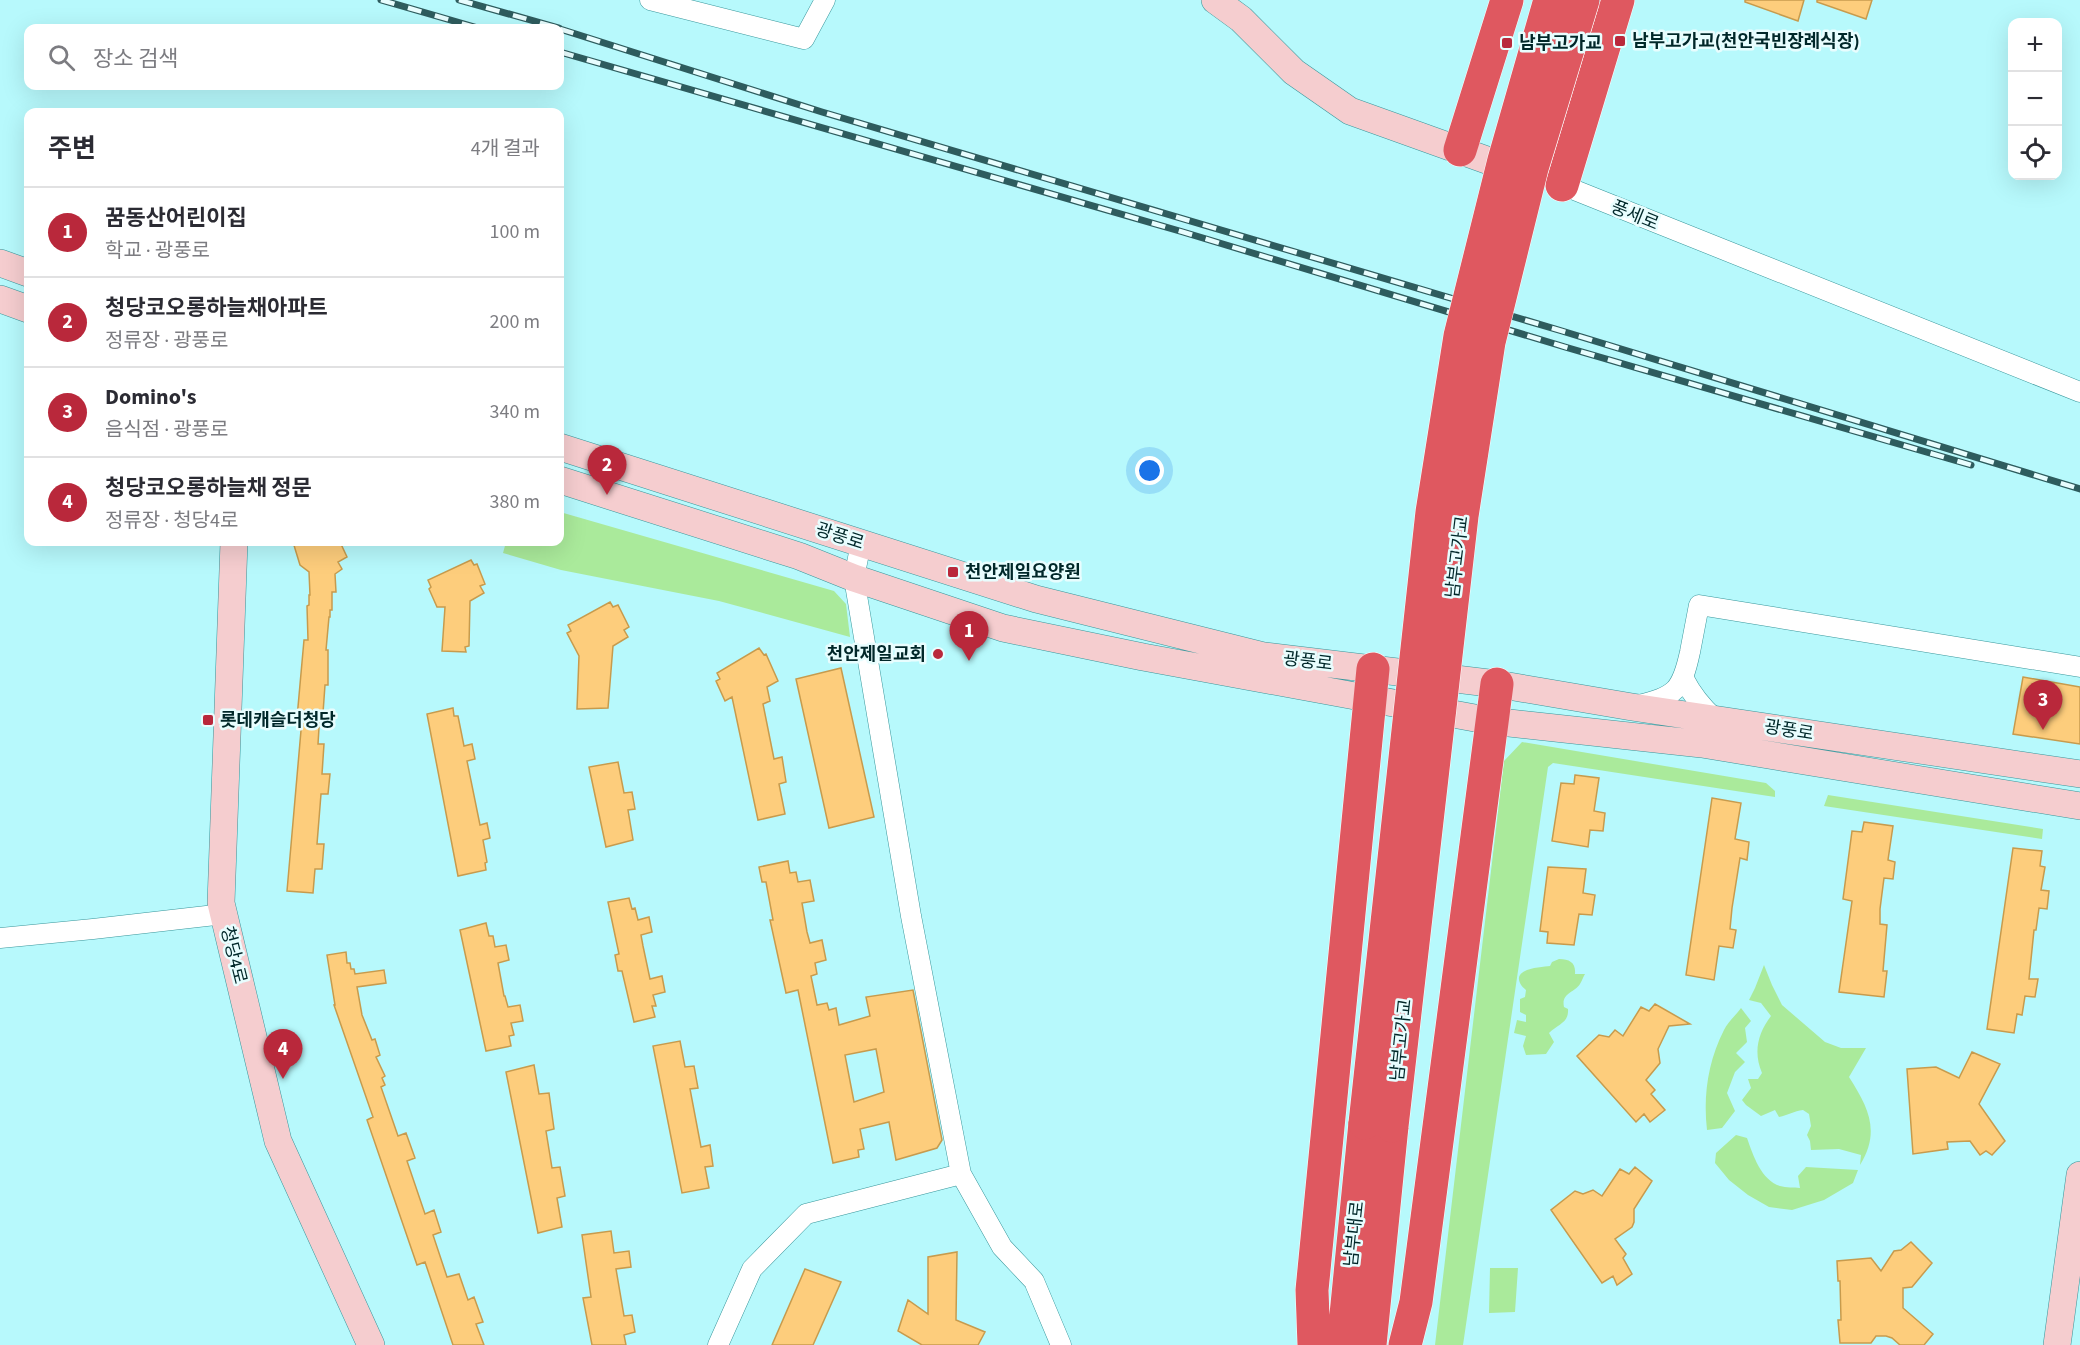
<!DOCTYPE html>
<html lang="ko">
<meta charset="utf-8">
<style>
:root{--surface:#fff;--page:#f2f2f3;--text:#2b2b33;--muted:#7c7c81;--line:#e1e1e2;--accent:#b9283b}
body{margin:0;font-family:"Source Sans 3","Noto Sans KR",sans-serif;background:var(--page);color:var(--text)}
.controls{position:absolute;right:18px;top:18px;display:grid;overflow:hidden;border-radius:12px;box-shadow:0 6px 24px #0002}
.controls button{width:54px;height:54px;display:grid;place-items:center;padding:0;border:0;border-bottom:2px solid var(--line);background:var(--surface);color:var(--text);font:30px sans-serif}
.you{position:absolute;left:1150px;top:471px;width:21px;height:21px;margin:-15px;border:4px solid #fff;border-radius:50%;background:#1a73e8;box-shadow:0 0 0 9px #1a73e833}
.badge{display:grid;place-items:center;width:39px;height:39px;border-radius:50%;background:var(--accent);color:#fff;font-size:20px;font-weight:700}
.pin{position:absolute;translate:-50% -50px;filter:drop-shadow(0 2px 3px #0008)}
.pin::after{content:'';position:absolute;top:32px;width:21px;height:18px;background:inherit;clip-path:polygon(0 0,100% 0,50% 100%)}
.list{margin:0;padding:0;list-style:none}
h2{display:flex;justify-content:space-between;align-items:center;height:78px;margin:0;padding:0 24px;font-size:26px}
h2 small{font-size:20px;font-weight:400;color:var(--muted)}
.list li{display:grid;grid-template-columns:39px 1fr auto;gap:18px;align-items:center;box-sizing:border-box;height:90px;padding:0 24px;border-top:2px solid var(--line)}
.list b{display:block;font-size:22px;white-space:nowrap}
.list p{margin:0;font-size:20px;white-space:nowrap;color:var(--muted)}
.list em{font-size:20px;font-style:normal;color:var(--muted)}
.icon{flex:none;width:33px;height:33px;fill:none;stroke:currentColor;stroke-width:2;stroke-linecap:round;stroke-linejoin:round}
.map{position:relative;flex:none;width:2080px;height:1345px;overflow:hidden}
.search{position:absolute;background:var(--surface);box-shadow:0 6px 24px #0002;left:24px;top:24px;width:540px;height:66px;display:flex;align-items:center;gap:15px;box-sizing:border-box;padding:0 21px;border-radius:12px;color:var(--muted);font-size:22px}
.panel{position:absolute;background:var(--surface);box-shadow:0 6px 24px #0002;left:24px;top:108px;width:540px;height:438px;border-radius:12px}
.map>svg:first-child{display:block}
.green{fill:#aaea9b}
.building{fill:#fdcd7c;stroke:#c79b4d;stroke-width:1.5;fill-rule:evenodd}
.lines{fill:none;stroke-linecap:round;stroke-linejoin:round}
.street-casing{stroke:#38969b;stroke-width:21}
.secondary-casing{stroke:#38969b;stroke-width:28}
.highway-casing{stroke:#fff;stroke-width:34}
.street{stroke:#fff;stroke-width:20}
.secondary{stroke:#f5cdcf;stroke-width:27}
.highway{stroke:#df5860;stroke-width:33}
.rail-casing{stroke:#2e5c5e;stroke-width:7}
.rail{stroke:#e8fdfe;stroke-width:4.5;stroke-dasharray:14;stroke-linecap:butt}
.highway-bridge-casing{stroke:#fff;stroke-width:34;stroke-linecap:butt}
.highway-bridge{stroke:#df5860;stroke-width:33}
.poi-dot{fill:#b9283b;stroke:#e8fdfe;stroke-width:2}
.labels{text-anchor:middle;stroke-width:5;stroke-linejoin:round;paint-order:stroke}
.poi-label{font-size:18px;font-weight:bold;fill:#002729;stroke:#e8fdfe;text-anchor:start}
.street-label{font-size:18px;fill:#002729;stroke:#e8fdfe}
</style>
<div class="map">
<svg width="2080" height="1345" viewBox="0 0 2080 1345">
<rect width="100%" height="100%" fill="#b7f9fc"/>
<path class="green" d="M560,512L834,591L846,604L850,637L719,601L561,570L503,553L506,542H560Z
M1522,742L1766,783L1775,791V797L1553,763L1548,767L1463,1345H1435L1504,761Z
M1828,795L2043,829L2042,839L1824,806Z
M1559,959C1570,959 1576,963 1575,974H1585C1583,977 1582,981 1580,984C1574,993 1561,993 1564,1007L1568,1009C1569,1023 1558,1024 1549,1033L1554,1042L1546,1054L1526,1055L1523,1046L1526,1036L1514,1033L1517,1020L1526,1022V1015L1520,1012V999L1525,997L1526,990C1524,988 1521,986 1520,983C1513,968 1542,967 1550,966L1552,962Z
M1764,965L1772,985L1782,1005L1825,1042L1841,1048H1866L1849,1077C1868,1107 1881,1131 1860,1165L1861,1155L1839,1149L1811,1150L1810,1141L1807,1135L1811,1126L1809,1114L1803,1110C1794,1111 1788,1115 1779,1117L1775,1110L1761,1116L1746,1105L1742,1100L1751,1088L1748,1079H1758L1762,1073C1753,1052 1758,1033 1771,1016L1761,1003L1749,1000L1755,988Z
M1741,1008L1751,1021L1745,1028L1747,1042L1736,1053L1745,1062L1735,1072L1727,1093L1735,1111L1722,1128L1707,1130C1703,1096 1708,1061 1724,1030C1728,1022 1736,1015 1741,1008Z
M1736,1135L1747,1138C1753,1155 1761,1180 1780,1186C1786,1188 1794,1187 1800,1188L1798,1176L1806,1167L1858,1170L1853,1183L1824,1200L1792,1210L1769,1207L1748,1195L1729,1180L1715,1163L1716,1153Z
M1490,1268H1518L1515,1312L1489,1313Z"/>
<path class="building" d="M1745,0H1804L1798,21L1745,2Z
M1817,0H1872L1866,19L1817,2Z
M293,542H340L347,557L338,562L342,569L335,574L336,592H332V610H330V617H329L326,650H328V685H325L323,713L320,712L318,744H324L322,774H330L328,794H321L317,844H324L322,869H315L313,893L287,891L302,719L297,718L304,640H308L307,606L309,605V595H310L309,572L300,565Z
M471,560L474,565L477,564L485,584L480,586L484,593L470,601L469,646L465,647L466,652L442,651L445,607H437L429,589L431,587L428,580Z
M610,602L613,607L618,605L629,627L624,630L628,637L613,646L608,708L577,709L579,656L567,633L571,631L568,625Z
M759,648L764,655L766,654L778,681L767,687L770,701L763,704L774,759L782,757L786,782L779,784L785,814L758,820L732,697L725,701L716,681L720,679L717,673Z
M841,668L874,817L829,828L796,679Z
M2023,677L2080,687V744L2013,734Z
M453,708L454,716H458L464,746L472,744L475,759L467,761L480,825L487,823L490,838L483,840L487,862L485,863L486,870L458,876L427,714Z
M618,762L624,793L632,792L635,809L628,810L633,840L606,847L589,767Z
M1575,775L1599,778L1594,811L1605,813L1603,831L1590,830L1588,847L1552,841L1561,783L1574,784Z
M1712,798L1741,803L1735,839L1749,842L1747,860L1740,858L1732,908L1730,929L1736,930L1733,948L1719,946L1714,980L1686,975Z
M1864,822L1893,826L1888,860L1895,862L1893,879L1884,878L1880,909V924L1887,925L1883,971H1887L1884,997L1839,992L1852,901L1843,899L1852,831L1862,832Z
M2013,848L2042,851L2040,866L2045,867L2041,890L2049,891L2047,909L2039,908L2036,930H2034L2029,979H2038L2035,997L2025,996L2022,1015L2017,1014L2014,1033L1987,1029Z
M788,861L790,873L796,872L798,882L810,880L814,901L802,903L807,932L810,943L822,940L826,960L815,963L817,974L811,976L817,1005L827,1003L829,1010L836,1008L839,1025L870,1016L866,997L913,990L942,1140L937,1148L896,1160L889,1122L860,1129L864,1149L858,1150L859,1157L833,1163L798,990L786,993L770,920H773L766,882H762L759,867ZM876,1049L884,1092L854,1102L845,1055Z
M1548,867L1586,869L1583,893L1595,895L1592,915L1579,914L1574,945L1547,943L1548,932L1540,931Z
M629,898L632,909L635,908L638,920L649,917L652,932L641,935L643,946L650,979L662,976L665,992L653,995L656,1006H652L655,1017L634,1022L622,971H618L615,955L619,954L608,902Z
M486,923L489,936H493L495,947L506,945L509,960L498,963L504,996H505L508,1007L520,1005L523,1021L511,1023L514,1035L509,1036L511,1046L486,1051L460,930Z
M346,952L347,963H350L351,969H354L355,974L384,970L386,983L357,987L362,1015L372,1040L375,1039L380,1055L376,1057L385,1076L382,1078L385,1085L381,1087L398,1136L406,1133L415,1158L407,1161L425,1214L434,1210L441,1232L433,1235L447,1277L459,1274L468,1300L474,1297L483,1322L476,1324L484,1345H453L425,1262L417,1265L367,1120L373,1117L334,1005H335L327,955Z
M1655,1004L1690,1024L1669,1026L1658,1049L1660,1063L1646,1080L1655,1090L1651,1094L1665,1110L1650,1122L1644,1114L1636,1122L1577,1056L1599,1035L1609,1037L1615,1030L1623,1036L1641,1007L1649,1011Z
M680,1041L685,1067L694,1066L698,1088L690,1089L701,1147L710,1145L713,1166L705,1167L709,1188L682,1193L653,1046Z
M1972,1052L2000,1064L1979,1104L2005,1141L1992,1155L1986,1151L1980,1155L1970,1141L1947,1142L1948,1149L1913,1154L1907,1069L1936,1067L1959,1078Z
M534,1065L539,1094L549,1093L554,1129L546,1131L552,1168L560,1167L565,1196L557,1198L562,1227L538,1233L506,1072Z
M1635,1167L1652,1181L1634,1209V1222L1632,1227L1615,1239L1626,1254L1623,1258L1632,1274L1617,1285L1613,1276L1602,1283L1551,1210L1575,1191L1583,1194L1593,1190L1602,1196L1620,1169L1629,1174Z
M611,1231L614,1253L629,1251L631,1267L616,1269L624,1316L632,1315L635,1332L624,1335L626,1345H592L583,1298L591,1297L582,1235Z
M1911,1242L1932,1263L1912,1287L1903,1288V1308L1933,1334L1924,1345H1900L1892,1338L1886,1336H1876L1871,1343H1840L1838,1320H1841L1840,1281H1838L1837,1261L1871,1258L1881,1271L1894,1251L1901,1250Z
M957,1252L956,1320L985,1332L978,1345H922L898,1331L908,1300L928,1314V1257Z
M805,1269L841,1282L813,1345H772Z"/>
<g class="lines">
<defs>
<path id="street" d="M650,0L804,39L825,0
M1562,185L2080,392
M1684,679C1692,695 1702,707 1715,719
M1638,705C1676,697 1682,689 1690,652C1693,637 1696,621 1699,605L2080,667
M0,938L93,929L224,914
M961,1174L1002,1247L1034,1281L1061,1345
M718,1345L752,1269L806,1214L961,1174L911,916L854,578L861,543"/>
<path id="secondary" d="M1215,0L1241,19L1294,72L1350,111L1520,172
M0,263L28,273
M0,299L28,309
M560,447L1036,599L1264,656L1497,684L1632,707L2080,774
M560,480L799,556L854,578L1003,628L1143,657L1491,721L1702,744L2080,806
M234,542L221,903L278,1141L371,1345
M2057,1345L2080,1175"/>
<path id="highway" d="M1460,150L1507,0
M1562,185L1618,0
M1314,1345L1312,1290L1373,669
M1343,1345L1365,1123
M1370,1345L1392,1126
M1405,1345L1416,1302L1497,684"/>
</defs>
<use href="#street" class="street-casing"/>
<use href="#secondary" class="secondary-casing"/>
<use href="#highway" class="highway-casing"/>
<use href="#street" class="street"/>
<use href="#secondary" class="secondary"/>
<use href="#highway" class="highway"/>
<defs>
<path id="rail" d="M381,0L478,28
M459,0L559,28
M560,29L822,112L1562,331L2080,489
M560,52L1183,232L1565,347L1971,465"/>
</defs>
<use href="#rail" class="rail-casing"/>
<use href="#rail" class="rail"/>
<defs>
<path id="highway-bridge" d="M1365,1123L1432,512L1460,336L1504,160L1550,0
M1392,1126L1462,516L1489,342L1532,168L1583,0"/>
</defs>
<use href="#highway-bridge" class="highway-bridge-casing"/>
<use href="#highway-bridge" class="highway-bridge"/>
</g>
<g class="poi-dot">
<rect x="1614" y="35" width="12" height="12" rx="3"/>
<rect x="1501" y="37" width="12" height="12" rx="3"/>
<rect x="947" y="566" width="12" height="12" rx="3"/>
<circle cx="938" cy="654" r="6"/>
<rect x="202" y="714" width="12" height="12" rx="3"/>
</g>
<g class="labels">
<g class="poi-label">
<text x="1632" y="47">남부고가교(천안국빈장례식장)</text>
<text x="1519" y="49">남부고가교</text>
<text x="965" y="578">천안제일요양원</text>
<text x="926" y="660" text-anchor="end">천안제일교회</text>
<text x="220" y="726">롯데캐슬더청당</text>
</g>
<g class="street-label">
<text transform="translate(1635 215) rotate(22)" y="6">풍세로</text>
<text transform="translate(840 536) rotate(18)" y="6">광풍로</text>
<text transform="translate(1457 557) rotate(-83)" y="6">남부고가교</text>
<text transform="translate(1308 661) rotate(7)" y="6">광풍로</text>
<text transform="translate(1789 730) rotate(9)" y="6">광풍로</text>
<text transform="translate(234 955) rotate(76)" y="6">청당4로</text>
<text transform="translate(1401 1040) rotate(-84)" y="6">남부고가교</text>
<text transform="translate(1354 1234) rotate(-84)" y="6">남부대로</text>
</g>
</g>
</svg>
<div class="controls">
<button>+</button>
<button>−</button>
<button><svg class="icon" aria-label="locate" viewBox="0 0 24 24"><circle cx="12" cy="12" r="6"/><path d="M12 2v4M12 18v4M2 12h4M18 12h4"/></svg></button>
</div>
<div class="you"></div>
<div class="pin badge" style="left:969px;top:661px">1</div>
<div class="pin badge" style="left:607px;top:495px">2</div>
<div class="pin badge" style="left:2043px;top:730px">3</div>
<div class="pin badge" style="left:283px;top:1079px">4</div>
<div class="search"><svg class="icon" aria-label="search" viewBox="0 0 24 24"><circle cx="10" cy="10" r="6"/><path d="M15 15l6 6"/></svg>장소 검색</div>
<section class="panel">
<h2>주변<small>4개 결과</small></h2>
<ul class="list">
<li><span class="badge">1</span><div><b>꿈동산어린이집</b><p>학교 · 광풍로</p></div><em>100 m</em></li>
<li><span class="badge">2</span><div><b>청당코오롱하늘채아파트</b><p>정류장 · 광풍로</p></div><em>200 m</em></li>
<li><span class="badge">3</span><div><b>Domino's</b><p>음식점 · 광풍로</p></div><em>340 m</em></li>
<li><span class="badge">4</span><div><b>청당코오롱하늘채 정문</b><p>정류장 · 청당4로</p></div><em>380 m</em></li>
</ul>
</section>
</div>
